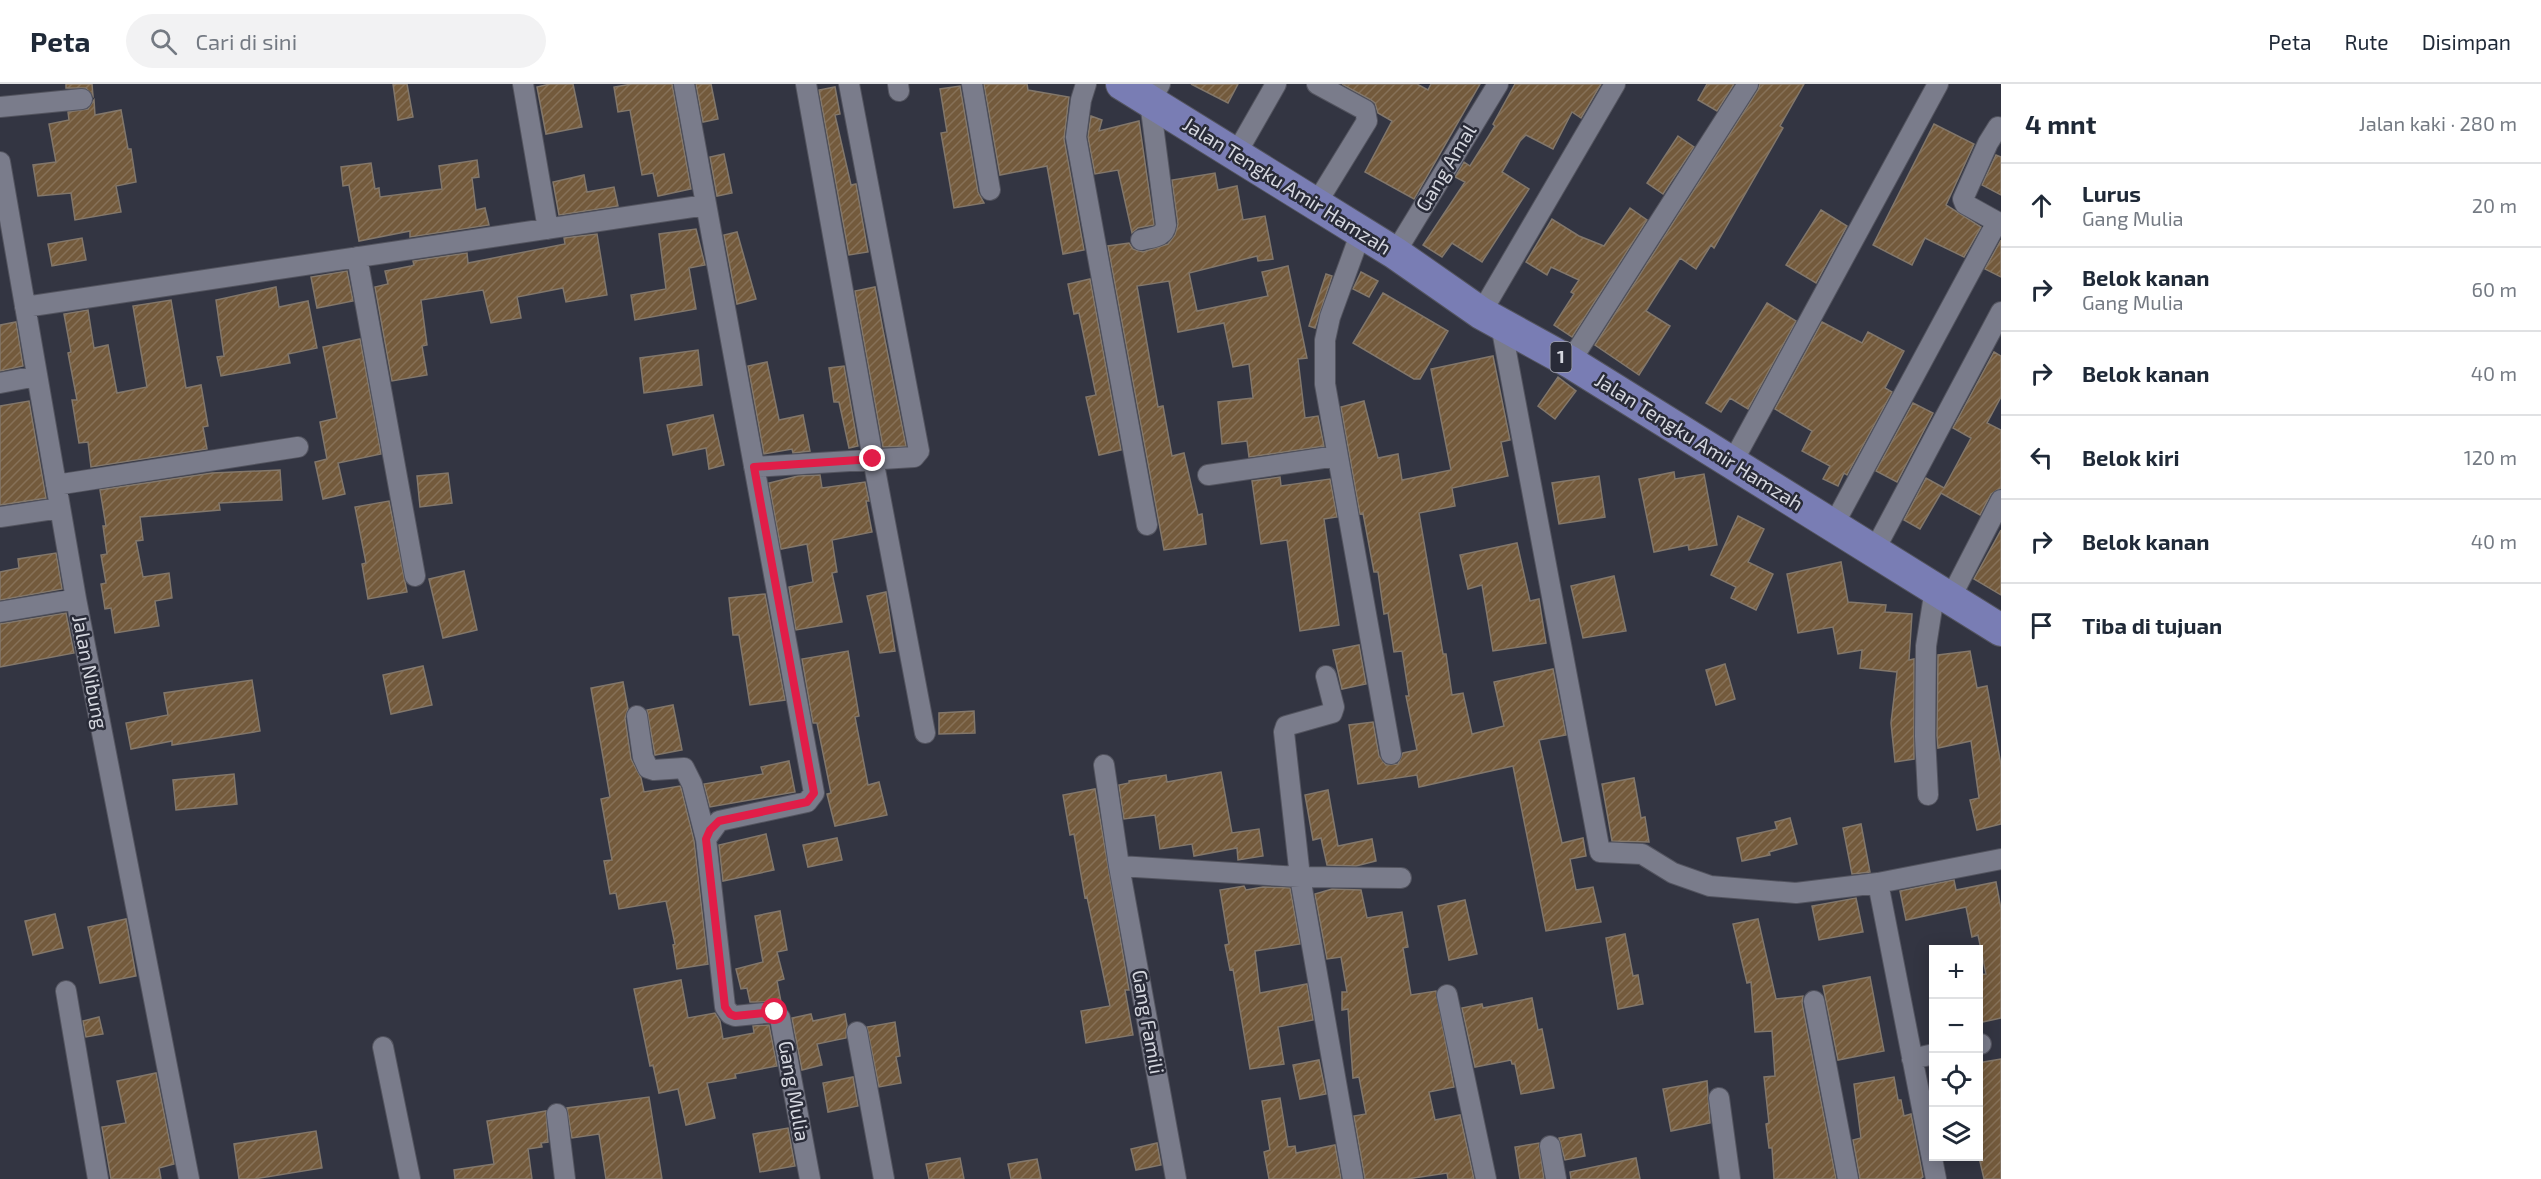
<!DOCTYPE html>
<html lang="id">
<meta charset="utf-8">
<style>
:root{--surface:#fff;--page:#f2f2f3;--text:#1f2937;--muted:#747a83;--line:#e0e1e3}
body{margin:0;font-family:"Exo 2",sans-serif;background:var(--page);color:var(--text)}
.controls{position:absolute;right:18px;bottom:18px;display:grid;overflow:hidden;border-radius:0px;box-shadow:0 3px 15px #0003}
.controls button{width:54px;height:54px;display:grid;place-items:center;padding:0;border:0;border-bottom:2px solid var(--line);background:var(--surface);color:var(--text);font:30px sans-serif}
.stop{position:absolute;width:18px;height:18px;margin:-14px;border:4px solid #e11d48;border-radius:50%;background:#fff}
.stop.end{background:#e11d48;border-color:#fff;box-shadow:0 2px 6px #0008}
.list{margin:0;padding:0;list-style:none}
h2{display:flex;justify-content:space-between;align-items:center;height:78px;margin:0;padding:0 24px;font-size:26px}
h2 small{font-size:20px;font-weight:400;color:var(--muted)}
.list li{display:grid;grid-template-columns:39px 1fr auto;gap:18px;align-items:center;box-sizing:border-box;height:84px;padding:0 24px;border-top:2px solid var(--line)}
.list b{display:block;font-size:22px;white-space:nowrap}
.list p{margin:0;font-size:20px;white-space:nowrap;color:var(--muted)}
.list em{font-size:20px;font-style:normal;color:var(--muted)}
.icon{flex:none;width:33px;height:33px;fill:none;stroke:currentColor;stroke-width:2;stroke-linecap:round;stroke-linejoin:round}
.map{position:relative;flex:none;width:2001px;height:1095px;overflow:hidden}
header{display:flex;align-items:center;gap:36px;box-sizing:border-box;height:84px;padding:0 30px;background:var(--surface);border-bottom:2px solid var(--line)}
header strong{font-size:28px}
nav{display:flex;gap:33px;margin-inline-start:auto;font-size:21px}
.search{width:420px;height:54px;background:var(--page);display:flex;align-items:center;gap:15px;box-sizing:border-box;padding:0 21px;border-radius:33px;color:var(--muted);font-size:22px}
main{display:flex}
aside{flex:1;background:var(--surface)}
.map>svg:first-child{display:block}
.building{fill:url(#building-hatch);stroke:#82776b;stroke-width:1.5}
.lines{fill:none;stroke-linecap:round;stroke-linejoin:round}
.street-casing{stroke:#53545f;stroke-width:22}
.primary-casing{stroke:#53545f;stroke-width:34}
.street{stroke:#7a7c8b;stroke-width:20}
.primary{stroke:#797db4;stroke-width:32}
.route{stroke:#e11d48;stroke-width:8}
.labels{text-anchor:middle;stroke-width:5;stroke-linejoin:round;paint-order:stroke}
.shield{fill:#292b38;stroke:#a1a3ad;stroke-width:1.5}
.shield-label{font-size:18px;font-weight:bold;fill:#d5d7df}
.street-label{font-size:20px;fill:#d5d7df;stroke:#292b38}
</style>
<header>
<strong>Peta</strong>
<div class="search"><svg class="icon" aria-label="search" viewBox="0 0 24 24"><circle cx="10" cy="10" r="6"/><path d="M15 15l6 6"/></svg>Cari di sini</div>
<nav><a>Peta</a><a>Rute</a><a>Disimpan</a></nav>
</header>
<main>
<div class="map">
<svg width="2001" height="1095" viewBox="0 0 2001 1095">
<defs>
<pattern id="building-hatch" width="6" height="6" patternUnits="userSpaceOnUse" patternTransform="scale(1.5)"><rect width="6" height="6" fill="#735a3c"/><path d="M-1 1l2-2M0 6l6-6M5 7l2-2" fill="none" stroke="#867158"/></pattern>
</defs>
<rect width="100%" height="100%" fill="#333542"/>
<path class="building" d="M66,0H92L93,12L86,4H66Z
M393,0H407L413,33L398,36Z
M550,0H573L582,43L546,50L537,3Z
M632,0H672L691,105L658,112L653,89L642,91L630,26L618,28L614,3Z
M696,0H711L718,35L703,38Z
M984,0H1027L1028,6L1069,13L1064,55L1084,166L1063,170L1047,82L1000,91Z
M1191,0H1238L1228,19Z
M1342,0H1417L1428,6L1431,0H1480L1414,115L1365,88L1392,37L1378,29L1375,19L1371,16Z
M1515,0H1601L1581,34L1572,28L1553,65L1526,51L1520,57L1502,88L1529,105L1482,178L1452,159L1442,173L1423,161L1465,98L1455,93L1464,78L1470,82L1495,42L1493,40Z
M1707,0H1734L1717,27L1698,16Z
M1760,0H1804L1780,42L1783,44L1714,164L1711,161L1696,185L1680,174L1646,227L1670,242L1639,291L1595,261L1758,6Z
M960,2L978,108L984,119L954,124L941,49L947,48L940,5Z
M835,3L840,30L835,31L851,101L856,100L868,168L849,171L819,6Z
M94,16L95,31L121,26L128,65H131L136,98L116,102L121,128L75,136L71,109L38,112L33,81L56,78L49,40L69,36L68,28L88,25Z
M1091,32L1102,36L1099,47L1139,37L1154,141L1138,144L1132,149L1118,86L1095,90L1088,53Z
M1934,40L1974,60L1946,121L1981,143L1964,173L1925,154L1912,181L1873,161Z
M1678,52L1694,63L1663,110L1647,99Z
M724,70L732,109L717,112L710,73Z
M1996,71L2001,73V111L1982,101Z
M477,76L479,93L472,94L476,126L485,124L489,141L410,153V147L359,157L349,101L343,102L341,83L371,79L375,105L379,104L380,113L442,105L439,82Z
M1215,89L1218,106L1237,102L1243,136L1265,132L1273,175L1258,177L1257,172L1189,189L1197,227L1268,212L1262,188L1288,182L1307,274L1298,275L1305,334L1318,332L1324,362L1249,373L1247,357L1222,360L1218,318L1253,314L1249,280L1233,283L1224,239L1178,248L1169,197L1137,202L1158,323L1163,322L1172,372L1184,369L1198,431L1202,430L1206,460L1164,466L1108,162L1129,159L1133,165L1143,168L1168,160L1175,151L1178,140L1172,96Z
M584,91L587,108L614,103L618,122L559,131L553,98Z
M1630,124L1647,136L1572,253L1554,241L1574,210L1571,208L1579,196L1551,183L1547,191L1526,178L1552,135L1579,152L1604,162Z
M1821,126L1847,142L1816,199L1786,181Z
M696,145L705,181L689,184L696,225L635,236L631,211L666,205L659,150Z
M737,148L756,215L737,220L724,151Z
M597,150L607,211L566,218L563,204L517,213L521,234L491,239L483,206L421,216L427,261L422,262L427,291L392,297L375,203L388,200L385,187L411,182L414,181L413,177L467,169L468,179L565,160L564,154Z
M82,154L86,176L52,182L48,160Z
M2001,156V193L1985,185Z
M347,187L353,217L317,224L311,193Z
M1361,188L1378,197L1369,213L1353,205Z
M1326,190L1332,192L1315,244L1309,242Z
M1090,195L1121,366L1099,371L1086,313L1096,311L1079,229L1074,230L1068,200Z
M276,203L279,223L308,217L317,264L288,270L290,279L221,292L217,273L224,272L216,216Z
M875,203L883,246L906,362L883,363L855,207Z
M1383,209L1448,247L1420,295H1414L1353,259Z
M171,216L186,304L201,301L208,342L203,343L207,365L91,383L88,358L79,359L72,316H77L68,269L71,268L64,230L88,226L94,264L108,261L117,309L147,303L133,222Z
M1767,219L1796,237L1748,325L1730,314L1721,328L1706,319Z
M16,238L23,282L0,287V241Z
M1822,238L1862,259L1868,248L1904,267L1885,304L1892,308L1847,391L1844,389L1838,402L1823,395L1830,382L1802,367L1812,347L1775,325Z
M360,255L381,370L338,379L345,410L323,415L315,378L327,375L320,338L337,334L323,263Z
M698,266L702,301L644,309L640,274Z
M1994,268L2001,272V313L1987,339L2001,346V404L1991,410L1980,431L1941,409L1920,445L1904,436L1926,394L1944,404L1971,354L1953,344Z
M1493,272L1510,356L1501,358L1508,392L1452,404L1455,422L1419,429L1443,570H1446L1452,611L1463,609L1472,650L1504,642L1494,598L1553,585L1566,651L1539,656L1562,759L1583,754L1586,772L1570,775L1576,806L1593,803L1601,838L1546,847L1513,682L1419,703L1417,691L1358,700L1349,641L1373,638L1379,672L1386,681L1398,680L1403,669L1417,666L1406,612H1409L1402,567L1394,568L1388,529L1384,530L1378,488H1374L1363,429L1360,430L1341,323L1364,317L1378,374L1398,370L1402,396L1451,386L1431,285Z
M767,278L779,336L803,331L810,367L793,369L792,365L764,370L748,282Z
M844,282L858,362L849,364L839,318H834L829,284Z
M1558,293L1576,307L1555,335L1538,322Z
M29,317L46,414L0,421V322Z
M1913,319L1933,329L1897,398L1876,387Z
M713,331L724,381L709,385L706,364L673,371L667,341Z
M280,386L282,416L219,419L220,426L140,433L143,456L136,457L143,493L169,489L172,514L155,517L159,542L115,549L111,524L105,525L101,500L106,499L101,471L107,470L103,442H106L100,406L212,389Z
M1674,388L1675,395L1704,390L1717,461L1689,466L1688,461L1654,468L1639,395Z
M448,389L452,419L420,423L417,392Z
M820,391L822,404L865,398L869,417H866L872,448L832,456L837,488L832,489L842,538L796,546L789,503L813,498L807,460L781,465L769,399L798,392Z
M1599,392L1605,433L1559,440L1552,399Z
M1280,393L1281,402L1330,395L1337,433L1324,435L1339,541L1300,547L1287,456L1261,460L1252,397Z
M389,417L407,508L368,515L362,480L366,479L355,423Z
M1738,432L1764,445L1748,478L1773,490L1756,526L1731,514L1736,503L1711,491Z
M2001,446V511L1974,495Z
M1517,459L1530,517L1539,515L1546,559L1493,567L1482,501L1468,505L1460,471Z
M56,469L62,505L0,516V488L19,484L18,475Z
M1841,478L1848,518L1886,521L1885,528L1912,530L1909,576L1914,575V675L1895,678L1891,639L1897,588L1860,584L1862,566L1838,570L1833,543L1798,549L1787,490Z
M464,487L477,546L443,554L429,495Z
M1614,492L1626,547L1583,554L1571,502Z
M886,508L895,567L880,569L867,512Z
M765,510L785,616L750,621L739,551H733L729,514Z
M66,529L74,569L0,583V540Z
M1359,561L1366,600L1342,605L1333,566Z
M848,567L859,632L855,633L868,701L879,698L887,731L835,742L827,710L831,709L817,639H813L802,575Z
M1970,567L1977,604L1987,602L2001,681V740L1977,746L1970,716L1979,714L1971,657L1938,664L1937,652L1938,571Z
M1725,580L1735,615L1716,621L1706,586Z
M423,582L432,621L391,630L383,591Z
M252,596L260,647L172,661V657L131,665L126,639L168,631L164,609Z
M623,598L628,625L625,634L631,675L641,694L644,708L680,702L681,704L694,757L708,880L677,885L673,861L675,860L666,817L619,825L616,809L610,810L604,777L612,776L601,715L610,713L591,604Z
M673,621L682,666L655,671L647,626Z
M974,627L975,649L939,650V629Z
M789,677L795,708L710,723L704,700L763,690L761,683Z
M1221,688L1232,749L1259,745L1263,772L1238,776L1237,764L1194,772L1192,760L1160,765L1155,731L1124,735L1119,701L1129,699V697L1166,691L1167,698Z
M234,690L237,720L176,726L173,696Z
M1634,694L1641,734L1645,733L1649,758L1612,757L1602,700Z
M1095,705L1129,906H1125L1133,951L1086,959L1081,927L1110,922L1087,813L1085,814L1074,750L1070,751L1063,711Z
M1328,706L1338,762L1372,755L1376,777L1356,782L1327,781L1321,754L1313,756L1305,711Z
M1790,734L1797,760L1769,768L1770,771L1742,777L1737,754L1777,745L1775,738Z
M1861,740L1870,788L1852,790L1843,744Z
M766,750L774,786L723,797L719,761Z
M837,754L842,776L808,783L803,761Z
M1954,796L1956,806L1996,798L2001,825V934L1978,939V891L1986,890L1978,851L1972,853L1966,823L1906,836L1900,807Z
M1244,802L1246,806L1263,803L1290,804L1300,860L1255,867L1260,909L1307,900L1313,936L1278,943L1284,980L1250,985L1233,885L1230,886L1225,861L1229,860L1220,806Z
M1332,805L1361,806L1367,834L1402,828L1408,863L1403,864L1411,911L1436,907L1454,1003L1429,1008L1435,1036L1460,1031L1474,1095H1448L1447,1089L1407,1095H1365L1354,1032L1366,1030L1359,993L1353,994L1348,925L1342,926V908H1347L1341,873L1327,875L1315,810Z
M1856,814L1863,848L1819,856L1812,822Z
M1465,816L1477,870L1449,876L1438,822Z
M780,827L787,866L777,868L784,895L777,897L781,918H750L747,904L741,905L736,885L763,878L755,832Z
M55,830L63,864L33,871L25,837Z
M126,835L136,892L100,899L88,843Z
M1758,835L1776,915L1803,912L1802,919L1836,1095H1774L1772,1064H1769L1766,1040L1769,1039L1764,993L1775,992L1772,947L1755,948L1751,898L1747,899L1733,840Z
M1625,850L1633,892L1638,891L1643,920L1618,925L1606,854Z
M1870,893L1884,967L1838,976L1823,902Z
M681,896L688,934L715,929L720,937L723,955L754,949L753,942L769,941L777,982L735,990L736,994L707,999L715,1034L686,1041L678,1005L659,1009L653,981L650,982L634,905Z
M1532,914L1538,946L1542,945L1554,1004L1521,1010L1515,980H1512L1511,976L1475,983L1462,924L1482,920L1483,924Z
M811,930L813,937L845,930L847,941L846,954L817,960L822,981L802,986L792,934Z
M99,933L103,950L86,953L83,937Z
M895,938L900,972L896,973L901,999L879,1003L867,943Z
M2001,975V1095H1984L1978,1069V979Z
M1319,976L1326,1010L1300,1015L1293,981Z
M156,989L174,1080L159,1084L161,1095H111L102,1043L126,1039L117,997Z
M853,993L858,1022L828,1028L823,999Z
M1894,993L1898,1016H1901L1904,1032L1911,1030L1923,1093L1920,1095H1860L1853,1056L1861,1054L1854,1000Z
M1707,997L1710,1039L1671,1047L1663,1005Z
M649,1013L662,1095H606L599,1050L572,1054L567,1024Z
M1280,1014L1288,1063L1295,1062L1296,1069L1335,1061L1341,1095H1269L1264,1068L1270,1066L1262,1017Z
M546,1027L548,1058L541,1059L542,1063L528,1065L532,1095H455L454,1086L494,1080L487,1037Z
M788,1044L795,1082L760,1088L753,1050Z
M316,1047L322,1084L254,1095H239L234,1060Z
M1581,1050L1585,1072L1565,1076L1559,1054Z
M1157,1059L1161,1081L1136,1086L1131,1065Z
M1539,1059L1544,1095H1520L1515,1063Z
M960,1074L964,1095H929L926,1080Z
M1636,1074L1640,1095H1571L1570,1088Z
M1037,1075L1041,1095H1011L1008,1080Z"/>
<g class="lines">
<defs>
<path id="street" d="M523,0L548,145
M684,0L814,709L807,718L719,737L706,755
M806,0L873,375L925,649
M898,0L899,7
M972,0L990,106
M1086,0L1081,16L1076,53L1147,441
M0,23L82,15
M1998,43L1988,59L1963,115L1965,120L2001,140
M1236,70L1276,0
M0,78L76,515L189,1095
M1316,120L1367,37L1365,26L1317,0
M1361,148L1330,233L1325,256V300L1391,670
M1141,156C1152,153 1164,154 1166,141L1150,18L1160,0
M1395,169L1498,0
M357,173L415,492
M25,223L706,121
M1481,229L1615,0
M1501,241L1600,768L1642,770L1673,789L1710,802L1796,809L1878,799L2001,775
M1570,278L1748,0
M0,299L37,292
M1732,379L1938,0
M754,383L914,373L919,367L849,0
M1208,391L1337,372
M56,401L298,363
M0,433L60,424
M1833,442L1997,138
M1874,467L2001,228
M1950,515L2001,416
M0,528L76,515
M1326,592L1334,623L1332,629L1286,642L1284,648L1300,793L1353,1095
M637,632L643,673L648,684L654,686L684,684L692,700L706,755L725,923L730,930L735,932L775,928L780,934L810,1095
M1104,681L1119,782L1176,1095
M1928,711L1925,652L1926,562L1935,505
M1119,782L1300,793L1401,794
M1878,799L1936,1095
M66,907L98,1095
M1447,911L1486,1095
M1814,917L1848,1095
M857,948L884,1095
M1978,960H1981
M383,963L410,1095
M1912,975L1934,970
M1719,1014L1730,1095
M557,1030L565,1095
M1550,1062L1556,1095"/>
<path id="primary" d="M1122,0L1395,169L1481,229L1570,278L2001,546"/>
</defs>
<use href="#street" class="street-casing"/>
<use href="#primary" class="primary-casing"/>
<use href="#street" class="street"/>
<use href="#primary" class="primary"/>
</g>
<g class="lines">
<path class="route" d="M775,928L735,932L730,930L725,923L706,755L710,746L719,737L807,718L814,709L754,383L873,375"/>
</g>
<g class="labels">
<rect class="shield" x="1550.5" y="258" width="21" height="30" rx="4.5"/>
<g class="shield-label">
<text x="1561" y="279">1</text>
</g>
<g class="street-label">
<text transform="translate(1446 84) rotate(-59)" y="7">Gang Amal</text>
<text transform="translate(1287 102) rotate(32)" y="7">Jalan Tengku Amir Hamzah</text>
<text transform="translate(1699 358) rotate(32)" y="7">Jalan Tengku Amir Hamzah</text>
<text transform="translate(90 588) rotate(79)" y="7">Jalan Nibung</text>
<text transform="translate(1148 938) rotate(80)" y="7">Gang Famili</text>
<text transform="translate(794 1007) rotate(80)" y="7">Gang Mulia</text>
</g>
</g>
</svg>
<div class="controls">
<button>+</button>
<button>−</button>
<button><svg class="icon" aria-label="locate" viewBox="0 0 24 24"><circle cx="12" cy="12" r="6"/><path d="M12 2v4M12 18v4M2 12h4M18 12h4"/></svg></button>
<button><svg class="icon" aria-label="layers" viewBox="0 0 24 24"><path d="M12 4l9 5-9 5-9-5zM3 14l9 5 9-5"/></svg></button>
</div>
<div class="stop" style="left:775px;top:928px"></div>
<div class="stop end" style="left:873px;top:375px"></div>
</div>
<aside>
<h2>4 mnt<small>Jalan kaki · 280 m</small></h2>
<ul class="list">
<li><svg class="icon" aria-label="ahead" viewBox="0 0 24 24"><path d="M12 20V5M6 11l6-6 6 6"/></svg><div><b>Lurus</b><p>Gang Mulia</p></div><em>20 m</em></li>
<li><svg class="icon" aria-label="right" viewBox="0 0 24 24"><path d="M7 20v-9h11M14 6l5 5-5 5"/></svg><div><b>Belok kanan</b><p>Gang Mulia</p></div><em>60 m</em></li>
<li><svg class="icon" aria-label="right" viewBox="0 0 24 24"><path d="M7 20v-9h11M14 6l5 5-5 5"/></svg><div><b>Belok kanan</b></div><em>40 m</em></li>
<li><svg class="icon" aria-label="left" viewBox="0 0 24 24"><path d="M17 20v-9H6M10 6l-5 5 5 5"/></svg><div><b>Belok kiri</b></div><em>120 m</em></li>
<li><svg class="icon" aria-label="right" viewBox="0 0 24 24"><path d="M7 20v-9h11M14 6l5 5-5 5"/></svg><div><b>Belok kanan</b></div><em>40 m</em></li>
<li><svg class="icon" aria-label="arrive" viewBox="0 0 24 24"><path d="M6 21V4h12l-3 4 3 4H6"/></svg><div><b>Tiba di tujuan</b></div></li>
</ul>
</aside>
</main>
